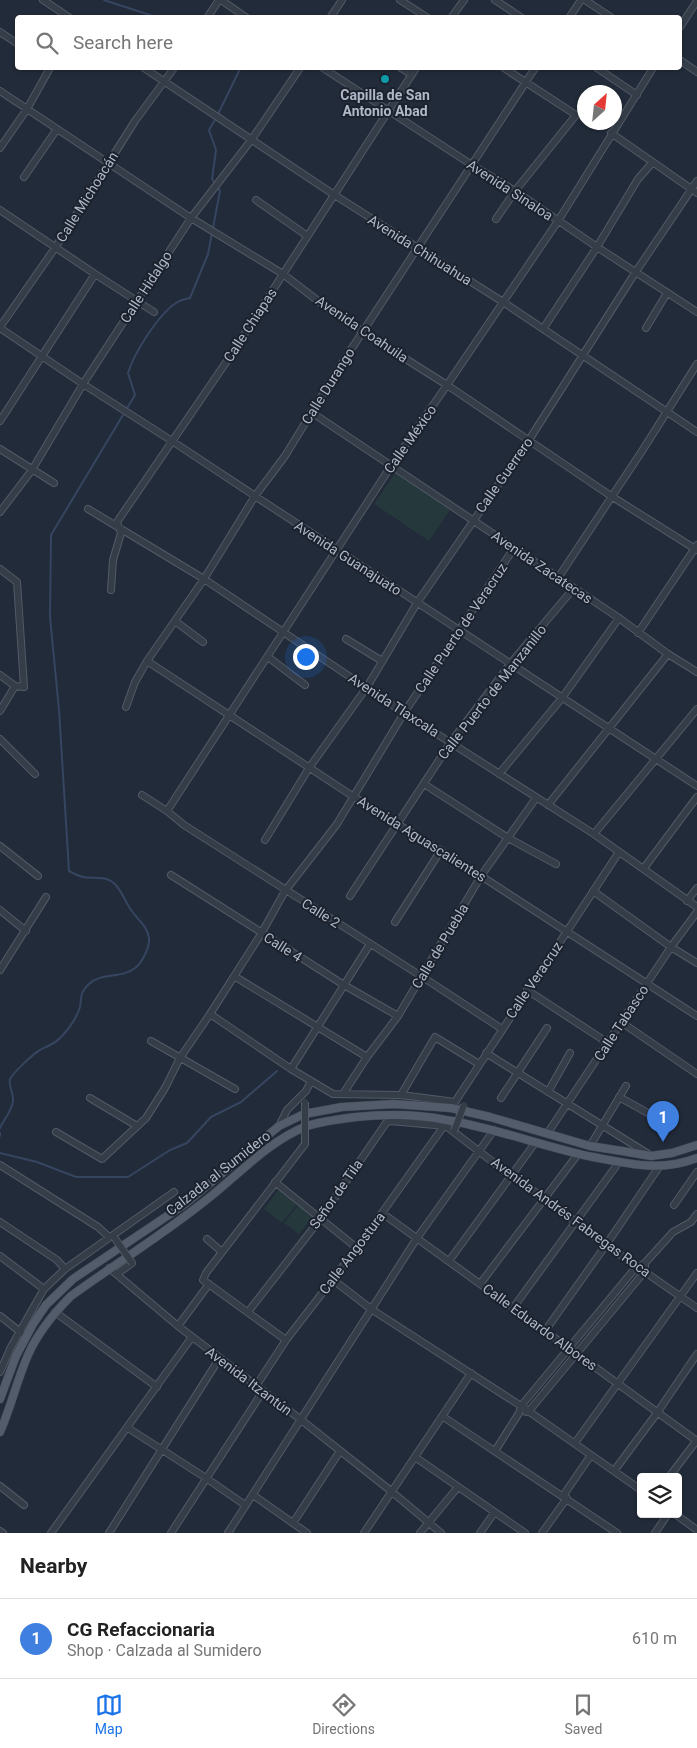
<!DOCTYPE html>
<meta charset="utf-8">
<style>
:root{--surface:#fff;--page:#f6f6f6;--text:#222;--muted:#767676;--line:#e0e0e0;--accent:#1a73e8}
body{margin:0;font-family:Roboto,sans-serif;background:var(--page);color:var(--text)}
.controls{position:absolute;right:15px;bottom:15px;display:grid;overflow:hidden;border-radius:5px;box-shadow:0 1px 4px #0004}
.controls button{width:45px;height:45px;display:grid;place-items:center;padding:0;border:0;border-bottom:1px solid var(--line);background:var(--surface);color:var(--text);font:25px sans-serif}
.compass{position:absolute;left:577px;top:85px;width:45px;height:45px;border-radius:50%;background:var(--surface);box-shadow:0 1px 4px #0004;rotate:27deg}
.you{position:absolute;left:305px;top:656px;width:18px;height:18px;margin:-12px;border:4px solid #fff;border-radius:50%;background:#1a73e8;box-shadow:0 0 0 8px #1a73e833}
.badge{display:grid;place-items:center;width:32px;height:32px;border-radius:50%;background:var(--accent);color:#fff;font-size:16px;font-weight:700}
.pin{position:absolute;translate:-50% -41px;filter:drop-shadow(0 1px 2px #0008)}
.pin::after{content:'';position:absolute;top:26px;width:18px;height:15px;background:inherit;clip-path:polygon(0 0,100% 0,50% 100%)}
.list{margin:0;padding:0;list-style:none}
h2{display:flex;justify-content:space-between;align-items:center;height:65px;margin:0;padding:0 20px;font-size:21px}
h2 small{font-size:16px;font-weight:400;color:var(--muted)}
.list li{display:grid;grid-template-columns:32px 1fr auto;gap:15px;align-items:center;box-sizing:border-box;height:80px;padding:0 20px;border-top:1px solid var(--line)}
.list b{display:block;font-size:19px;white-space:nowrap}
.list p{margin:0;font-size:16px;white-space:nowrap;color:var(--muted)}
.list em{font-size:16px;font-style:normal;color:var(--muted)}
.icon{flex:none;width:28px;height:28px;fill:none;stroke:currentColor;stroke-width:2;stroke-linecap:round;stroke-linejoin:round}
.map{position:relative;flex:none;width:697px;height:1533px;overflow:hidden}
.search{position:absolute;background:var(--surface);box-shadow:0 1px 4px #0004;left:15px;right:15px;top:15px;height:55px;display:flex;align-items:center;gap:12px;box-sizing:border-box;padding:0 18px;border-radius:5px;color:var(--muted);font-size:19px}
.sheet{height:145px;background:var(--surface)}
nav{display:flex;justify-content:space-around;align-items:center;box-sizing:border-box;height:70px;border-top:1px solid var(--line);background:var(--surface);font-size:14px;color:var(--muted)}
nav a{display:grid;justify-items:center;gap:2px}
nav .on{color:var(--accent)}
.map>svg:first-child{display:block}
.green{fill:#25383b}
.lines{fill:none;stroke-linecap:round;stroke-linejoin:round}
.stream{stroke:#364560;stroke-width:2}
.minor-casing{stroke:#535a67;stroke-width:8}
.major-casing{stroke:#3f4653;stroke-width:9}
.minor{stroke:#353d49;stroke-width:6}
.major{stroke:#535c6a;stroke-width:8}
.minor-bridge-casing{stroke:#535a67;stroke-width:8;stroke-linecap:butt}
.minor-bridge{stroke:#353d49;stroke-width:6}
.culture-dot{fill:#0f9aa8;stroke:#1b222e;stroke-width:2}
.labels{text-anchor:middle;stroke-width:4;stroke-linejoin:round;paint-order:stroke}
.poi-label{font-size:14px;font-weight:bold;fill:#b0b7c6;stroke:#1b222e}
.street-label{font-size:14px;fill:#b0b7c6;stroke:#1b222e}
</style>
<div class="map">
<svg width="697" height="1533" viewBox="0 0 697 1533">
<rect width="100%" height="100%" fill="#222b39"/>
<path class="green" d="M395,473L450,510L429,541L374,504Z
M279,1189L298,1203L282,1223L264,1209Z
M299,1204L314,1215L299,1234L284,1223Z"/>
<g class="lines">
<path class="stream" d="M104,0L159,18
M218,114L240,69L238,68
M0,1128C4,1119 12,1111 13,1101C14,1093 8,1086 10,1079C13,1073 34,1053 40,1050C49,1045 54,1045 62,1036C69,1029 77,1017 80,1007C82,996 79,994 89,984C101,972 122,979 135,968C142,963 150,947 149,938C148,927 137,919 131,910C124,900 120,885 109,880C100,876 91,879 83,877C78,876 73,873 69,871L59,710L50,617L51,535L135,395L128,373C134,353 158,315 176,303C180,300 185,299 190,298L208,254L220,191L212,179L216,150L209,130L216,118
M0,1133V1136
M0,1153L37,1162L76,1177H128L170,1150L187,1143L211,1117L241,1102L277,1071"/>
<defs>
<path id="minor" d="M43,0L70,18
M221,0L247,18
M400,0L428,18
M495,0L522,18
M585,0L612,18
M207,18L219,0
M330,18L342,0
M451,18L464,0
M569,18L581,0
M680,27L697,1
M0,32L18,44
M680,60L697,72
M144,68L333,194L503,302L697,432
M323,68L472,165L515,191L597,247L697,312
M401,68L411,74
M597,68L637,95
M0,91L191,218L283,274L322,304L363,332L447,385L611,496L697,550
M611,133L697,193
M0,148L27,109L50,68
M24,177L57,129
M256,200L306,235
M0,210L95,274L154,312
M496,219L515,191L576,115L504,68
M0,327L55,248L135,121L174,68
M0,328L83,384L172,441L255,496L697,786
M646,328L667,293
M543,329L597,247L638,179L652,163
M311,412L619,618L668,654L697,672
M0,421L95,274
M0,449L54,483
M88,509L204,579L404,713L594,834L697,907
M0,512L32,470L83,384L191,218L252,139L300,68
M0,569L17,582L24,687L15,686L0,675
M558,578L642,451L697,364
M111,590L113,560L121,533L117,522L229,358L416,68
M175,621L203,642
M638,633L697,545
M346,639L382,661
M268,657L305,685
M147,661L354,797L481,876L697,1016
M126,707L135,682L147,661L204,579L255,496L285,456L337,371L535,68
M0,711L15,686
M0,739L35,774
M499,774L562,698L619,618
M424,784L508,838L556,864
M142,795L167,811L184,825L421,976L502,1029
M548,805L668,654
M167,811L391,466L447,385L558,221L653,68
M594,834L697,709
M265,840L309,768L367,687L417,603L529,440L635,273L697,181
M0,846L38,876
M644,868L697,797
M171,875L344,985L398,1016
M593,891L671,947L697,963
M350,896L451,742L510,664L573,589
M687,901L697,888
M0,910L26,931
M395,922L441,850
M0,970L46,897
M234,976L367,1057
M527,990L608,1043
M210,1014L291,1069L333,1094L401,1095L455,1102
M621,1022L697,1074
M151,1041L235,1089
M486,1053L650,1155
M291,1069L370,944
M548,1092L570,1053
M343,1094L367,1057L398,1016L481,876L536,798
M401,1095L435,1037L479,1064
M619,1097L668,1124
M90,1098L137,1126
M501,1098L547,1028
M451,1108L619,852
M279,1126L287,1110L306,1091L311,1081
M56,1132L102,1159L146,1118L165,1088L180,1058L210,1014L261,934L285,891L337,824L404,713L514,548
M547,1134L671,947L697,912
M590,1146L626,1086
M0,1165L98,1227L109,1237
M275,1182L357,1248
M674,1205L697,1172
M382,1213L697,1441
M0,1222L57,1260L65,1269
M207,1239L222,1252
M0,1256L44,1289
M449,1261L535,1143
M643,1264L645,1263L673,1232L691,1222L697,1214
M109,1268L178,1326L300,1419L391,1491L441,1533
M117,1274L132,1263
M332,1279L371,1309L521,1406L641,1490
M480,1284L578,1154
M513,1308L619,1162
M55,1312L157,1387
M248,1312L321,1218L386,1123L390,1121L446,1126L510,1175L544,1198L606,1245L697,1308
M0,1316L23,1334
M178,1326L209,1284
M545,1331L606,1245L659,1167
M286,1340L203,1280L206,1273L305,1144
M0,1372L11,1347L44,1289L65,1269L174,1192
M256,1386L286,1340L357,1248L446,1123
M526,1412L529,1411L645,1271V1263
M442,1416L617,1533
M128,1428L206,1478L245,1505
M575,1443L697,1273
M495,1451L519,1413L521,1406L637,1266
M415,1457L525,1533
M614,1471L657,1413L697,1354
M669,1477L697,1440
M0,1486L24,1505
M253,1495L307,1533
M563,1496L591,1455
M675,1514L697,1530
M293,1523L340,1451
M0,1531L3,1533
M51,1533L192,1337
M109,1533L219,1359
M171,1533L263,1391
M228,1533L417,1238L494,1130
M364,1533L471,1373
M420,1533L458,1487
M480,1533L494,1513
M542,1533L567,1498
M655,1533L668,1514"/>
<path id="major" d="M0,1399L16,1356L33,1324L46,1305L73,1279L185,1204L279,1126L304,1114L342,1107L394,1104L451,1108L490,1117L590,1146L622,1151L651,1156L672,1153L697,1145
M0,1432C11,1407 17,1380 28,1355C38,1332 54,1313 71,1296C114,1265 159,1237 201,1204C236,1178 266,1142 307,1126C323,1121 340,1119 356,1117C386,1114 416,1114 446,1120C496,1128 544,1147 593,1157C629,1164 662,1172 697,1158"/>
</defs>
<use href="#minor" class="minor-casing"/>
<use href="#major" class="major-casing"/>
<use href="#minor" class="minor"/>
<use href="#major" class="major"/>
<defs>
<path id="minor-bridge" d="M454,1131L464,1105
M305,1144V1102
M114,1237L132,1263"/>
</defs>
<use href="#minor-bridge" class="minor-bridge-casing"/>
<use href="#minor-bridge" class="minor-bridge"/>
</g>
<circle class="culture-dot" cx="385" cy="79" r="5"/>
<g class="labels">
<g class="poi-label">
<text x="385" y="100">Capilla de San<tspan x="385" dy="16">Antonio Abad</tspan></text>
</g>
<g class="street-label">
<text transform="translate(510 190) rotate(33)" y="5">Avenida Sinaloa</text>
<text transform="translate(87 197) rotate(-58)" y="5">Calle Michoacán</text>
<text transform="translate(420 250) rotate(32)" y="5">Avenida Chihuahua</text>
<text transform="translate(146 287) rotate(-57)" y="5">Calle Hidalgo</text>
<text transform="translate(250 325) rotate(-57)" y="5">Calle Chiapas</text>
<text transform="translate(362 329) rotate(34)" y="5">Avenida Coahuila</text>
<text transform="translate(328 386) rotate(-58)" y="5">Calle Durango</text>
<text transform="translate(410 439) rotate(-55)" y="5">Calle México</text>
<text transform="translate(504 475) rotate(-55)" y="5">Calle Guerrero</text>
<text transform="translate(348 558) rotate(33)" y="5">Avenida Guanajuato</text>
<text transform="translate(542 567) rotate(34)" y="5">Avenida Zacatecas</text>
<text transform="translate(461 628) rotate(-56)" y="5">Calle Puerto de Veracruz</text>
<text transform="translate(492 692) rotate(-52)" y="5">Calle Puerto de Manzanillo</text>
<text transform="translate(394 705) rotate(33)" y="5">Avenida Tlaxcala</text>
<text transform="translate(422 839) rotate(32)" y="5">Avenida Aguascalientes</text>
<text transform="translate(321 913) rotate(32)" y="5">Calle 2</text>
<text transform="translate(440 946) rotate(-59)" y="5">Calle de Puebla</text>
<text transform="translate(283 947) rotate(32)" y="5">Calle 4</text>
<text transform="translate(534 980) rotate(-56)" y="5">Calle Veracruz</text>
<text transform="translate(621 1023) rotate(-57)" y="5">Calle Tabasco</text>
<text transform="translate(218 1173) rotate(-38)" y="5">Calzada al Sumidero</text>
<text transform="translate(336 1194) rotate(-55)" y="5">Señor de Tila</text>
<text transform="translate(571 1217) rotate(36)" y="5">Avenida Andrés Fabregas Roca</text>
<text transform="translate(352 1253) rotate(-53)" y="5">Calle Angostura</text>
<text transform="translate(540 1327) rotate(36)" y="5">Calle Eduardo Albores</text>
<text transform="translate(249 1381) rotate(37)" y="5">Avenida Itzantún</text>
</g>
</g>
</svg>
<div class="controls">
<button><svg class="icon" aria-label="layers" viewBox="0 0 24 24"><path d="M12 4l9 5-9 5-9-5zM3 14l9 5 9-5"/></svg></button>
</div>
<svg class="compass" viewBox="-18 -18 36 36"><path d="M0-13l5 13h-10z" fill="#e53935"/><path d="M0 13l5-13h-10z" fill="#767676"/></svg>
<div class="you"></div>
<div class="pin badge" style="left:663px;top:1142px;background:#3f7fe0">1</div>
<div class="search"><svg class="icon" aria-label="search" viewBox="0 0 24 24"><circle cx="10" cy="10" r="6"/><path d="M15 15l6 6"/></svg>Search here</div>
</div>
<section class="sheet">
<h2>Nearby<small></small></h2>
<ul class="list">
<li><span class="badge" style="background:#3f7fe0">1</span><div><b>CG Refaccionaria</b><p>Shop · Calzada al Sumidero</p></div><em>610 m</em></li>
</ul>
</section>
<nav>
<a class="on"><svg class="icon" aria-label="map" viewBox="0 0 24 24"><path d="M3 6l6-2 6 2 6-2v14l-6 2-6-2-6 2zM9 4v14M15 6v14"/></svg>Map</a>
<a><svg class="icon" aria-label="directions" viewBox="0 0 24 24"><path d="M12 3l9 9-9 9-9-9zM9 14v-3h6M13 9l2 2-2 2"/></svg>Directions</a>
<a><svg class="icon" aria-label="saved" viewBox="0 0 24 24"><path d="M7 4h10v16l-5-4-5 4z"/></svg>Saved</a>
</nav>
